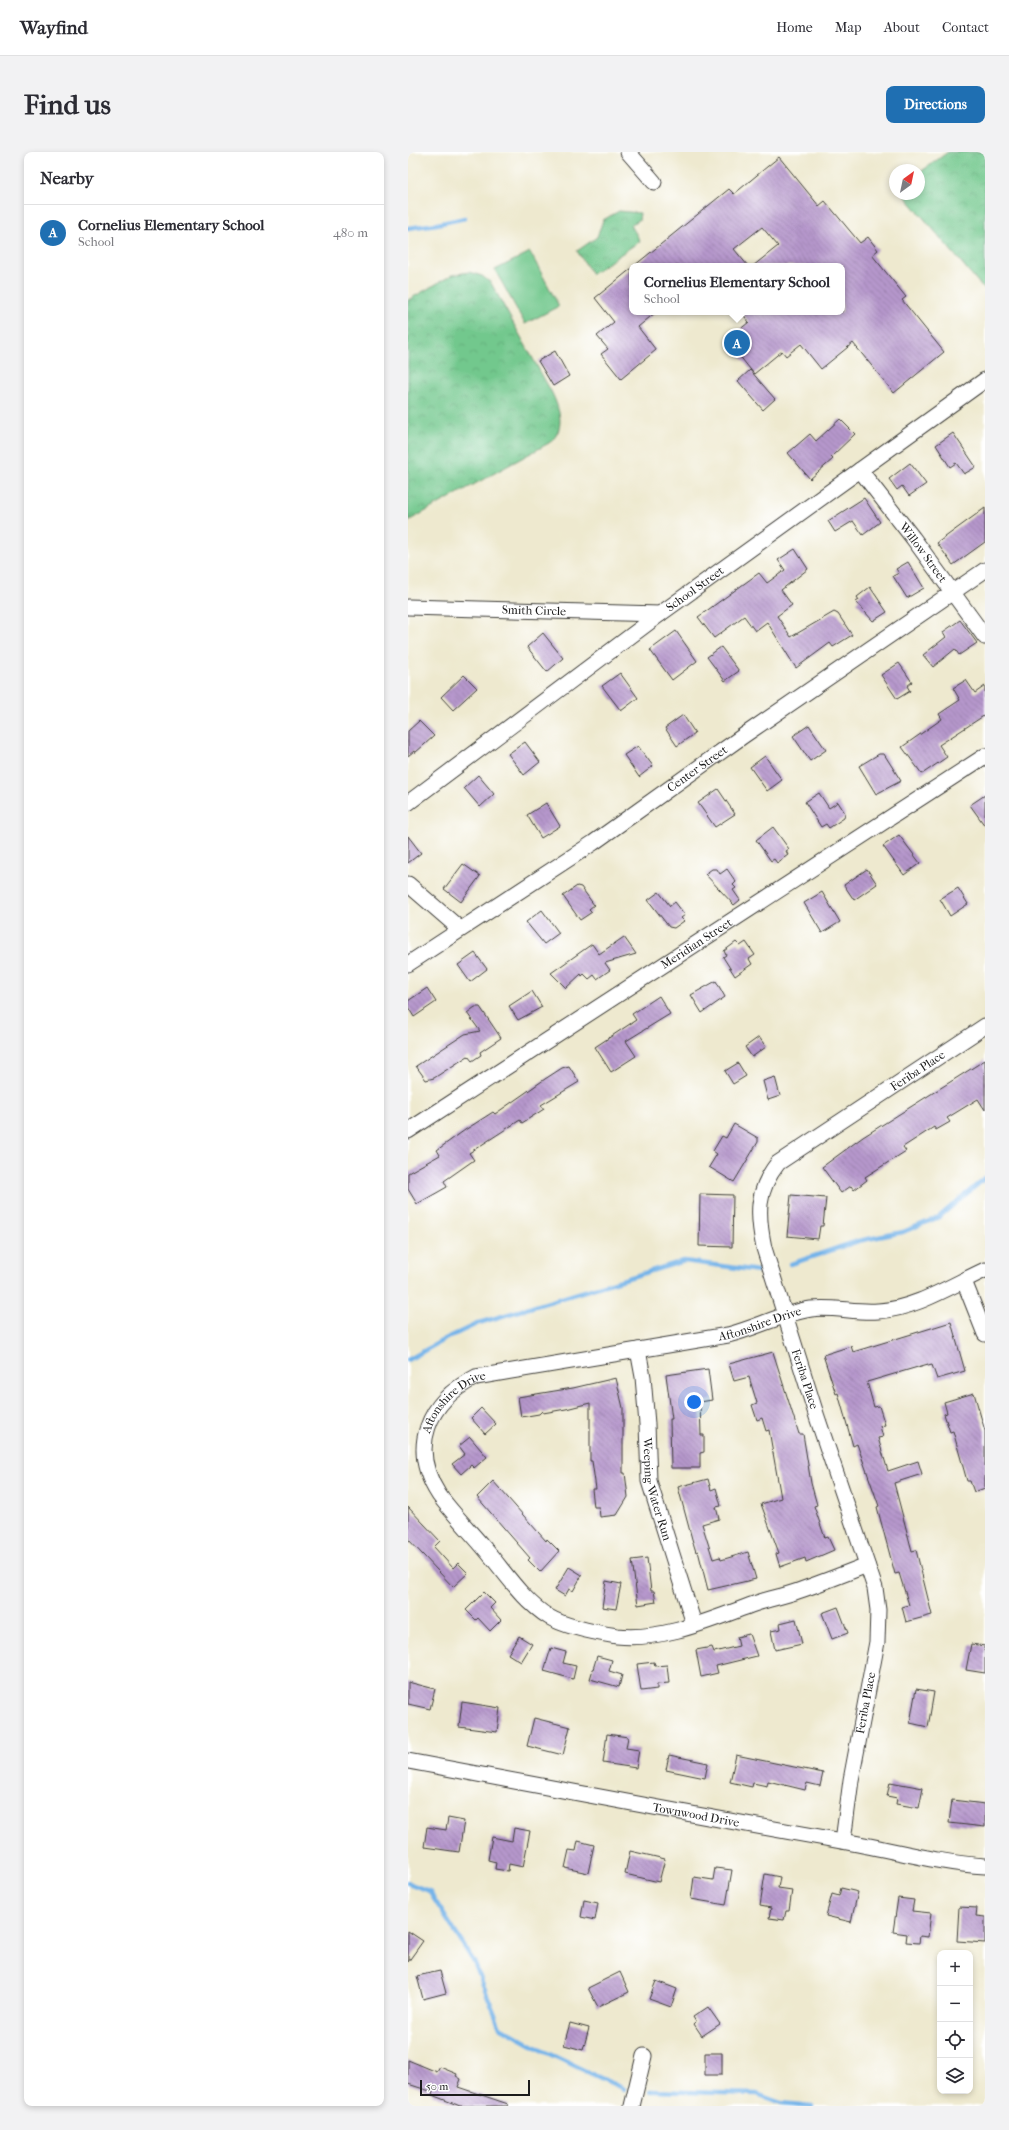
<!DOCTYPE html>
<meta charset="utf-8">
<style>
:root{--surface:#fff;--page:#f2f2f3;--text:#2b2b33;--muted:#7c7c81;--line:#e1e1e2;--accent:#1f6fb2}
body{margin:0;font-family:"IM FELL French Canon",serif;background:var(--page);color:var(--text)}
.controls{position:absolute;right:12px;bottom:12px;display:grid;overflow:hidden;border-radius:8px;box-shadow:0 2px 6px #0003}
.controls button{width:36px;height:36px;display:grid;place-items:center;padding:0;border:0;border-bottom:1px solid var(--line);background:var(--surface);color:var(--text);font:20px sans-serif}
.compass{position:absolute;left:481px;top:12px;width:36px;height:36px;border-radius:50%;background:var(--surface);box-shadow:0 2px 6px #0003;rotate:33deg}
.scale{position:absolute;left:12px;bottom:10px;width:110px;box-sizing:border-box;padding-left:4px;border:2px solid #1c1c1c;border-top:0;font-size:11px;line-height:14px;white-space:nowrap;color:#1c1c1c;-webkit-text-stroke:3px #fff;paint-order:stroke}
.you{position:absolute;left:286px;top:1250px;width:14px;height:14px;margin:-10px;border:3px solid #fff;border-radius:50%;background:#1a73e8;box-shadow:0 0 0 6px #1a73e833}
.badge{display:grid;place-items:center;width:26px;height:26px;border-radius:50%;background:var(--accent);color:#fff;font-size:13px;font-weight:700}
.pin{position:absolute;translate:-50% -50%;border:2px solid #fff;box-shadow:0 1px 4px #0006}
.popup{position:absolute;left:221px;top:111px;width:216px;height:52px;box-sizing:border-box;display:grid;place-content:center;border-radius:8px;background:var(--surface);filter:drop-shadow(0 1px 3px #0005);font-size:13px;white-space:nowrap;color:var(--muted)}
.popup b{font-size:15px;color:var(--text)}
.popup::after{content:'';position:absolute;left:50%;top:100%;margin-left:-8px;border:8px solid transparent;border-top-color:var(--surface)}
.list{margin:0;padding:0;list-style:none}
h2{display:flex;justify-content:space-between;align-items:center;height:52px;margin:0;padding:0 16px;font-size:17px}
h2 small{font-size:13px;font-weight:400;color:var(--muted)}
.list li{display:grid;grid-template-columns:26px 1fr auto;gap:12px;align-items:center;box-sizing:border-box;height:56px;padding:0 16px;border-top:1px solid var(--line)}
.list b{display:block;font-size:15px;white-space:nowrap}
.list p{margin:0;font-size:13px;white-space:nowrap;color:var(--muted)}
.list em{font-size:13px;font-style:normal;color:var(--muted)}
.icon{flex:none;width:22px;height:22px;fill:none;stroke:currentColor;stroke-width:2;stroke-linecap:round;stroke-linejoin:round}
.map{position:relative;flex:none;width:577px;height:1954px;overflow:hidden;border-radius:8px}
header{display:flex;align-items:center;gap:24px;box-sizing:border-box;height:56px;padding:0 20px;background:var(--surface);border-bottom:1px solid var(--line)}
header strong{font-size:19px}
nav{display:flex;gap:22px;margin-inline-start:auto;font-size:14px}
.intro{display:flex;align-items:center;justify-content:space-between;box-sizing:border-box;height:96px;padding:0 24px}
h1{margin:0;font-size:28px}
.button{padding:10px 18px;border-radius:8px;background:var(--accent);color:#fff;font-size:14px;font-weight:700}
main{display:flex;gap:24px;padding:0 24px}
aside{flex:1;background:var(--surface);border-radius:8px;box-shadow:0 2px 6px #0003}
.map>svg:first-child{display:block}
.park{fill:url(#park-crowns);stroke:#477254}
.garden{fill:#72c88d;stroke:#477254}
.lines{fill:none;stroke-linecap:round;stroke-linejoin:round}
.stream{stroke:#75b4e9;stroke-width:4.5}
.building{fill:url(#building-back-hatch)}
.street-casing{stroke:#3c3b37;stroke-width:17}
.street{stroke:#fff;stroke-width:15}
.labels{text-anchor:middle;stroke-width:3;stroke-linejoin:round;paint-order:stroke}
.street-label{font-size:12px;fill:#1c1c1c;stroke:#fff}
</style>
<header>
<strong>Wayfind</strong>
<nav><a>Home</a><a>Map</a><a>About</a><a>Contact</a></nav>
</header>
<div class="intro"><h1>Find us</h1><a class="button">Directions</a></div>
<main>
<aside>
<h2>Nearby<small></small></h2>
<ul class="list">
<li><span class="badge">A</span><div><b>Cornelius Elementary School</b><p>School</p></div><em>480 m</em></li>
</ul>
</aside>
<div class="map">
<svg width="577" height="1954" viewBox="0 0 577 1954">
<defs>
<pattern id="park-crowns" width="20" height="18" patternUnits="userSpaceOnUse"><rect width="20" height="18" fill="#72c88d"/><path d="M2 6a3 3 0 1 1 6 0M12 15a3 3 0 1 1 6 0" fill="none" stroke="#62ab79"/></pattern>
<pattern id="building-back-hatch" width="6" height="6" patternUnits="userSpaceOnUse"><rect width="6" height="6" fill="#b697cc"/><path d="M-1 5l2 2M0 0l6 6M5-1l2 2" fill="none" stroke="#937aa5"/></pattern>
</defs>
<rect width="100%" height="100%" fill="#fff"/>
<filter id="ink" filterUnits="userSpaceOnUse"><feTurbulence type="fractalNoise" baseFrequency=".025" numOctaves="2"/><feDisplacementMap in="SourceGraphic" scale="8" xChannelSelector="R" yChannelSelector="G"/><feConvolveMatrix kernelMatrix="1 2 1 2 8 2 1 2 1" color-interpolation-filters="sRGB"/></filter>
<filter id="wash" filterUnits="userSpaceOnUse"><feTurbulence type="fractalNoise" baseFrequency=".012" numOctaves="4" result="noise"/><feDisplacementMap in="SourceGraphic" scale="16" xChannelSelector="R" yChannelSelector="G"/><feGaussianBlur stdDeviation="0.9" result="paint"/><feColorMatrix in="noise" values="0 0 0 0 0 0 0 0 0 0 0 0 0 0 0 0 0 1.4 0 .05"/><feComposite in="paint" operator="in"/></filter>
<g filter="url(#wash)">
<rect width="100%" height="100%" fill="#eee9cf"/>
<path class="park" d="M540,0H577V135L575,136L495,42H511V21Z
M211,59L232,61L231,68L223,73L232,89L184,122L169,99L189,85L195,68Z
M61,120L74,124L83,131L144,241C152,258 158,278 141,291L0,369V148L44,123Z"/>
<path class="garden" d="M122,100L151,154L117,172L87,118Z"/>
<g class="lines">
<path class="stream" d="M0,76L29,72L57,66
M383,1112L450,1089L495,1080L531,1065L577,1026
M0,1208L37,1187L71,1171L276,1109L351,1119
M0,1731L21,1739L66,1810L92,1875L135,1899L216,1937
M242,1939L349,1942L373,1951L404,1954"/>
</g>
<g id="blocks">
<path class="building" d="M371,5L411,54L417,49L452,91L460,85L470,98L464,103L498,145L494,148L536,200L486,241L445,191L413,217L393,192L378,204L374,199L346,222L319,188L341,170L333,160H434V114H345L370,94L354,75L326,97L340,114H226L321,37L326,42Z
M224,116V160H248L230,175L248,198L213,227L193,202L200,197L189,184L206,170L187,146Z
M147,199L161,224L145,234L130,209Z
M342,218L367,247L355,258L330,229Z
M432,267L447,282L423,305L425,307L402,327L380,301L402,282L408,289Z
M545,281L568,315L556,322L548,311L542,315L528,293Z
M502,311L518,332L501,344L494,334L489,338L481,327Z
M456,346L472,370L455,383L445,369L427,380L420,369Z
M577,356V390L545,413L529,391Z
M387,397L400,417L373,438L384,453L369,464L383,485L426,460L430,462L444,483L425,495L422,491L388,516L359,470L347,479L336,464L306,486L290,465L351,421L359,431L377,418L370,408Z
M500,410L516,436L499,446L485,424L491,421L488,417Z
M462,435L479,460L465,469L448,450L451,448L449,445Z
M552,468L569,491L551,503L547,497L525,515L515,503L538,485L535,480Z
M268,479L289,509L264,528L242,498Z
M135,481L155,506L139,520L119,495Z
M313,495L331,519L317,529L299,505Z
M491,511L504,530L499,534L502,539L489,547L473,523Z
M212,521L230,546L213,559L194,534Z
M56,523L69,536L45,558L33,545Z
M558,528L567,541L577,534V563L531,593L539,605L514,622L494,595L534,567L531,562L552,548L545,536Z
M275,563L287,581L269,594L257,576Z
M11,569L26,584L7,601L6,599L0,604V579Z
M401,573L418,598L402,609L385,584Z
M117,590L132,610L116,623L100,602Z
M230,594L245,614L231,625L216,603Z
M471,602H476L493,629L468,642L451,614Z
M357,604L374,628L359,639L342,615Z
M70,623L86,642L72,655L56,636Z
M310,637L327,662L307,675L290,651Z
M411,641L421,656L430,650L437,661L436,666L421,676L418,672L413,675L397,650Z
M577,643V674L562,653Z
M138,651L152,674L133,686L119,663Z
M365,675L381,697L378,699L380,703L369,711L366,707L363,709L348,688Z
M491,683L512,711L496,723L475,694Z
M0,684L13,701L0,711Z
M55,712L72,724L53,750L36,737Z
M304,717H309L312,722L319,717L328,730L325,733L328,736L325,738L332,748L326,753L297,722Z
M459,717L469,732L446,748L436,733Z
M169,734L173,735L186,753L181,757L184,760L172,768L155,744Z
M550,736L560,752L542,764L532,747Z
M251,740L262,754L267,750L277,763L273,766L276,769L266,776L261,775L240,748Z
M414,740L432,770L414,781L396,751Z
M134,758L151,781L136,792L118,770Z
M216,785L228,802L197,811L202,818L189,827L186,823L181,827L176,822L174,824L173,822L158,836L143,821L184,792L191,802Z
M328,790L332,794L338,790L347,803L341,807L344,812L327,824L315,805L318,803L316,799Z
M67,801L79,817L62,830L50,813Z
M308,829L317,845L294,861L283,843Z
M19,836L28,850L6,865L0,855V849Z
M124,839L134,855L110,868L101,854Z
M251,844L262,862L218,889L228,904L203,920L187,895L228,868L224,862Z
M67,855H72L93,886L72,900L73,903L64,909L60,904L26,926L18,928L8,914L57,882L72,879L59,861Z
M351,885L358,895L344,905L337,895Z
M577,908V958L570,947L539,966L542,970L528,978L526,975L495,995L498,999L457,1025L459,1028L446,1038L443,1034L433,1041L414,1015L455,985Z
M330,911L338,924L325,932L317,919Z
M161,914L171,930L133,953L136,957L114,971L112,968L61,1001L66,1008L36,1029L39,1035L9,1052L0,1037V1021L32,1003L29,998L57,978L85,960L87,962L137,927L154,916Z
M367,925L372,944L360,948L355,929Z
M326,972L350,986V990L326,1030L301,1015L309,1002L305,999L314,984L318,986Z
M292,1042L325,1043L324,1095L291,1094Z
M383,1043L418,1046L415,1074H412L410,1087L379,1084Z
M543,1170L557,1219L529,1227L524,1213L520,1214V1212L459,1230L466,1255L471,1254L477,1273L472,1274L475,1285L470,1286L480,1319L510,1309L514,1322L486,1331L504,1399L508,1398L524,1463L498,1470L494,1455L501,1453L491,1421L487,1422L469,1355L471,1354L449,1292L445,1294L430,1241L428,1242L415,1203L443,1194L445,1200Z
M365,1200L391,1282H395L403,1331L409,1353L406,1354L417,1386L420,1385L426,1398L398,1410L397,1406L372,1415L368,1402L371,1401L353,1352L373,1346L361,1278L358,1279L354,1266L349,1268L344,1253L349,1251L341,1225L326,1229L321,1212Z
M300,1217L304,1248L292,1250L293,1283H296V1300L292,1301V1316H263L262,1267H264L258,1223Z
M208,1226L215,1256V1321H217L220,1345L209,1363L192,1365L191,1355H186L184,1337H188L184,1309H182V1251L158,1257L135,1261L134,1259L131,1262L113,1265L110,1245L165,1236Z
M566,1241L577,1279V1336L566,1340L562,1329H559L545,1279L542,1280L536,1262L539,1261L536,1250Z
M73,1256L88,1272L77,1282L63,1266Z
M62,1285L79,1305L66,1316L63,1313L53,1322L44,1312L57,1302L51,1294Z
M300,1327L303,1338L308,1336L313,1354L308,1355L311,1367L294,1372L305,1407L312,1405L313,1408L340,1400L348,1427L300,1438L290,1399L288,1400L284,1387L270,1335Z
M85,1329L138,1389L139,1387L151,1399L132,1420L120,1408L122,1406L69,1345Z
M0,1355L32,1389L26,1395L45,1416L50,1411L60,1421L45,1435L0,1387Z
M239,1406L243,1439H246L248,1450L230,1453L224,1408Z
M161,1415L174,1423L165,1439L161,1437L157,1444L147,1438Z
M198,1429L213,1432L208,1457L194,1455Z
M76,1440L87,1451L82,1456L93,1468L82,1479L70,1466L68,1468L58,1458Z
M430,1455L440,1481L424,1487L414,1461Z
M388,1467L394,1492L367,1498L363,1479L373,1477L372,1471Z
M341,1482L349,1504L308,1514L310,1521L293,1525L288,1498L304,1495L306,1500L331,1494L329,1485Z
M111,1484L124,1492L113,1510L100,1502Z
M563,1492L577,1494V1521L558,1518Z
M143,1496L158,1500L155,1511L168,1514L165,1527L136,1519Z
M189,1504L204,1508L201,1519L214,1523L211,1535L182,1527Z
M246,1510L247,1514L259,1513L261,1531L249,1532V1537L233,1539L229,1512Z
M0,1530L27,1537L22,1557L0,1552Z
M508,1537L526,1540L520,1575L502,1571Z
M54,1550L92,1556L89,1580L51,1575Z
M126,1566L162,1575L155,1603L119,1594Z
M199,1582L220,1585L218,1596L231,1598L228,1616L195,1611Z
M261,1603L300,1611L297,1626L258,1618Z
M328,1603L415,1621L412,1634L399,1631L397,1638L360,1629L359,1634L345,1631L344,1635L322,1630Z
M482,1630L515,1636L511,1656L488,1652L489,1646L479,1644Z
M544,1648L577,1652V1675L541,1671Z
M40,1666L56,1669L51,1700L16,1695L19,1675L38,1678Z
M106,1676L122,1679L115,1715L101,1712L100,1719L87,1717L88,1710L80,1708L84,1685L104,1689Z
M170,1689L186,1693L180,1721L157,1716L161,1698L168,1699Z
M222,1699L257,1707L251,1730L217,1722Z
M307,1716L324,1718L318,1753L283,1747L286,1725L305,1728Z
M357,1722L372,1725L370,1736L384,1738L381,1759H378L376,1768L361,1766L363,1756L352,1754Z
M433,1736L450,1740L443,1770L418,1764L424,1742L431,1744Z
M490,1746L506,1748L504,1759L523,1761L520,1785L512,1784L511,1791L498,1790L499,1782L485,1780Z
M176,1748L190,1751L187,1768L173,1765Z
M551,1755L569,1756L568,1764L577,1765V1791L549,1789Z
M0,1779L15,1789L0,1810Z
M32,1819L38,1841L15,1847L9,1824Z
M212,1820L221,1840L190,1855L180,1836Z
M248,1829L269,1837L263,1855L241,1847Z
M300,1855L312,1872L294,1884L286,1872L288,1870L285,1865Z
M162,1871L181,1876L175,1898L156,1893Z
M297,1901H314V1923H297Z
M0,1908L29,1920L32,1915L49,1922L48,1924L53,1927L50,1935L100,1952V1954H52L24,1943L25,1940L0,1932Z"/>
</g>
</g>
<g filter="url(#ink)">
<use href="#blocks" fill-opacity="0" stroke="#3c3b37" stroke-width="1"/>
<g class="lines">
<defs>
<g id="street">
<path d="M220,0L246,30"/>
<path id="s1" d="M452,318L505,386L577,485"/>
<path id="s2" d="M0,455L252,462"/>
<path id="s3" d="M0,651L252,462L577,228"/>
<path d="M0,732L52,777"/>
<path id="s4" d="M0,812L185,691L335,584L577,418"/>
<path id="s5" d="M0,979L577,604"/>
<path d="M556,1129L577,1182"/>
<path id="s6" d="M230,1198L235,1225L239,1272L241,1329L286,1472"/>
<path id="s7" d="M459,1413C436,1422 413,1431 390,1439C376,1444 360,1447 346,1452C304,1467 256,1489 209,1484C190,1481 158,1475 141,1465C115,1449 97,1420 77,1397C62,1379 45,1362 31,1343C0,1295 20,1249 68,1225L320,1183C348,1176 375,1161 403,1157C425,1154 448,1161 470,1159C507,1157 544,1133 577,1118"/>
<path id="s8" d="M0,1609C145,1636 289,1664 434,1689C482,1697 529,1711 577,1714"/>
<path id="s9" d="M435,1689L443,1628L469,1490L470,1458L467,1436L409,1265L356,1096C349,1062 348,1039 370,1011L577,874"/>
<path d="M224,1954L236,1904"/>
</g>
</defs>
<use href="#street" class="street-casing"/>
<use href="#street" class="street"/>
</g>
</g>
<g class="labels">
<g class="street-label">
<text dy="4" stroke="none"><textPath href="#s1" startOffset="104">Willow Street</textPath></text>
<text dy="4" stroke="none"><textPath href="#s3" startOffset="358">School Street</textPath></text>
<text dy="4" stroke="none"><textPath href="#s2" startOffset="126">Smith Circle</textPath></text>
<text dy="4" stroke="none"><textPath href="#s4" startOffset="349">Center Street</textPath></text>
<text dy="4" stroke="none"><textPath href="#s5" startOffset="344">Meridian Street</textPath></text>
<text dy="4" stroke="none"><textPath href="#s9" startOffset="871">Feriba Place</textPath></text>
<text dy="4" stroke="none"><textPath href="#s7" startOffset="929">Aftonshire Drive</textPath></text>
<text transform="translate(397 1227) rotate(72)" y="4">Feriba Place</text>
<text dy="4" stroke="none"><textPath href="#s7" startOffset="606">Aftonshire Drive</textPath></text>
<text dy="4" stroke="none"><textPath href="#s6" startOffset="141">Weeping Water Run</textPath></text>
<text dy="4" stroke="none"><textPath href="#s9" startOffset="140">Feriba Place</textPath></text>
<text dy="4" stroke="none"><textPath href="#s8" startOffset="293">Townwood Drive</textPath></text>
</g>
</g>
</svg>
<div class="controls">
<button>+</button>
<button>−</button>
<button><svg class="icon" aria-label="locate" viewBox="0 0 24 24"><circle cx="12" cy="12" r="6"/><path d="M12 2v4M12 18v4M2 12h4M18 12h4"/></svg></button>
<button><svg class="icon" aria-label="layers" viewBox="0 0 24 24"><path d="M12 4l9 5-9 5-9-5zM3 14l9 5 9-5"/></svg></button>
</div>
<svg class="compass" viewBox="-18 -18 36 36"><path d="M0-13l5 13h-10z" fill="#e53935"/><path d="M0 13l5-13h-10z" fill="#7c7c81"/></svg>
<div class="scale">50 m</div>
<div class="you"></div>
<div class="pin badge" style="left:329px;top:191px">A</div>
<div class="popup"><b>Cornelius Elementary School</b>School</div>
</div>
</main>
